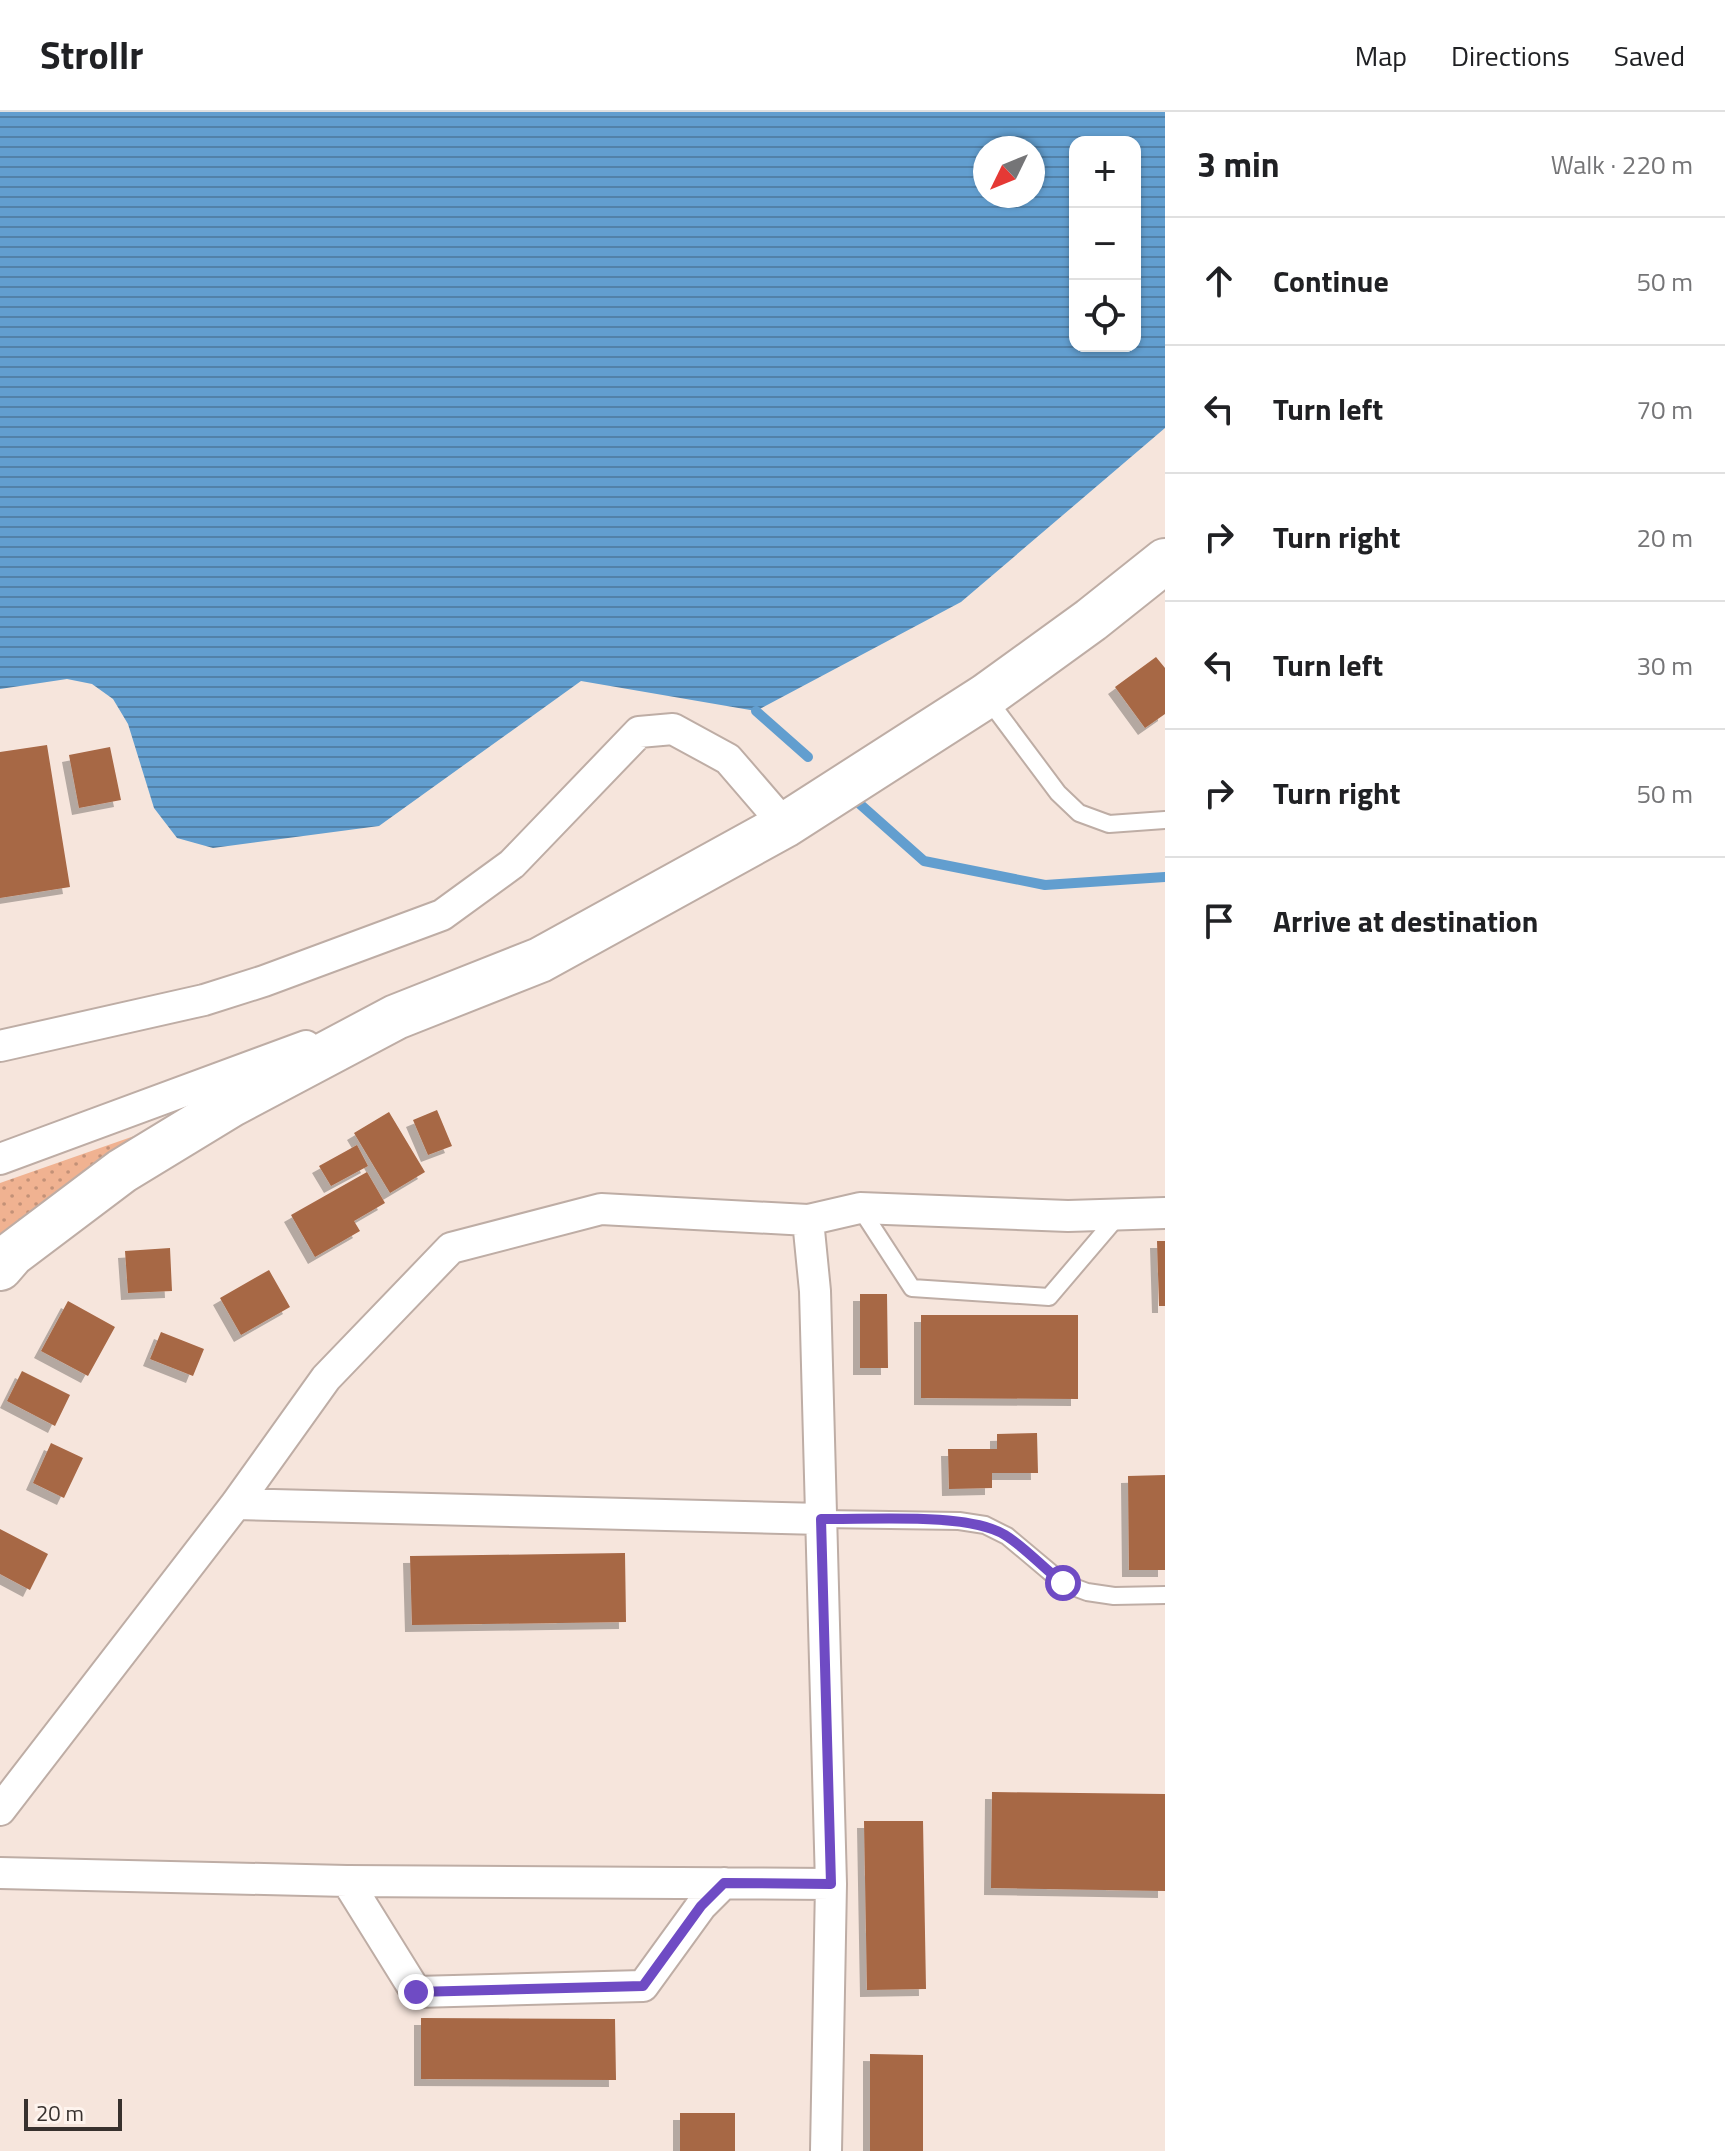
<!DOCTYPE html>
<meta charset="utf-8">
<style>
:root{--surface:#fff;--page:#f2f2f2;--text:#202124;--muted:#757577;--line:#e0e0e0}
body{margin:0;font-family:"Titillium Web",sans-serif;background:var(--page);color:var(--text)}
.controls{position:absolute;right:24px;top:24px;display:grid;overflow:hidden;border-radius:16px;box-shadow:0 2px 6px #0004}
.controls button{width:72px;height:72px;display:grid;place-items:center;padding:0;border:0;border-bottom:2px solid var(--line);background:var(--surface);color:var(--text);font:40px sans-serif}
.compass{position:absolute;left:973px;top:24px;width:72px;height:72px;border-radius:50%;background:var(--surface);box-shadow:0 2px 6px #0004;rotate:227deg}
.scale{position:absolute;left:24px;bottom:20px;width:98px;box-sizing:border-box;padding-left:8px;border:4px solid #38312e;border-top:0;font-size:22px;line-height:28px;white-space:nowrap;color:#38312e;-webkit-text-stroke:6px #fef4ee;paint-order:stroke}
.stop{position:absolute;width:24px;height:24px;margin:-18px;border:6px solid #6f4bc4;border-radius:50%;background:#fff}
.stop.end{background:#6f4bc4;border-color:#fff;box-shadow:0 2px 8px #0008}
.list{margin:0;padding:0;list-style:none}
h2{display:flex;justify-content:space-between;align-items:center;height:104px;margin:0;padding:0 32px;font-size:34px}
h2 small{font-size:26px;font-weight:400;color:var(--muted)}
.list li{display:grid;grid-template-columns:52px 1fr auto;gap:24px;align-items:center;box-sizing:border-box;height:128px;padding:0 32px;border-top:2px solid var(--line)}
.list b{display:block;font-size:30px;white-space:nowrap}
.list em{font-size:26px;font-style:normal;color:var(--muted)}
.icon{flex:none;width:44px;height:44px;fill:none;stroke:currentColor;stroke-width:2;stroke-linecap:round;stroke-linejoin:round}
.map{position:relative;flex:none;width:1165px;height:2039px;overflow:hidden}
header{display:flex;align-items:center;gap:48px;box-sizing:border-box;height:112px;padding:0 40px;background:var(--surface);border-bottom:2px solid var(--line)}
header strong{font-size:38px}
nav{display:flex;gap:44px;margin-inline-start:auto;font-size:28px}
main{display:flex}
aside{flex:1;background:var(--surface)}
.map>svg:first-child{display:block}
.grass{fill:url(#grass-dots)}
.water{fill:url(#water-rules);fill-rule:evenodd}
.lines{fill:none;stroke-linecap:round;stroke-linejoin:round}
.stream{stroke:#629ecf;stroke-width:10}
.building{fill:#a76745;filter:url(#shadow)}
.service-casing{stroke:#beada5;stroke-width:20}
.minor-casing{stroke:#beada5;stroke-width:34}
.secondary-casing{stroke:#beada5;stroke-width:48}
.service{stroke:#fff;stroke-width:16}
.minor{stroke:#fff;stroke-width:30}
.secondary{stroke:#fff;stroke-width:44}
.route{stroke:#6f4bc4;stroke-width:10}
</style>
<header>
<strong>Strollr</strong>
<nav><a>Map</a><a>Directions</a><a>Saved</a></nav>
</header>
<main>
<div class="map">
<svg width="1165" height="2039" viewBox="0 0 1165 2039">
<defs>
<pattern id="grass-dots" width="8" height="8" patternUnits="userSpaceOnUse" patternTransform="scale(2)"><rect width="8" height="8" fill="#f0b291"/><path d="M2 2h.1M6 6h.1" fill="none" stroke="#c39177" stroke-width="1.8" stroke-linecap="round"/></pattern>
<pattern id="water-rules" width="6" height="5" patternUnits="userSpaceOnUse" patternTransform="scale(2)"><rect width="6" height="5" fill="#629ecf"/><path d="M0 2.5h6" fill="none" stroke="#5281a8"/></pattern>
<filter id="shadow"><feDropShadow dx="-7" dy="7" stdDeviation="0" flood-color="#0004"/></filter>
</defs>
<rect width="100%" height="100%" fill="#f6e5dc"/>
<path class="grass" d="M157,1016L0,1136V1071Z"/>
<path class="water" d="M0,0H1165V316L961,490L756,599L581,569L379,714L213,736L177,726L154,696L128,612L113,587L92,572L67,567L0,577ZM1075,30H1135V234H1075ZM985,36H1033V84H985Z"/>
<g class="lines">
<path class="stream" d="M756,599L808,645
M853,686L924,749L1045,773L1165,765"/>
</g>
<path class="building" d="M1156,545L1165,556V602L1145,616L1115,575Z
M47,633L70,775L0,786V640Z
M110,635L121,688L79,696L69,643Z
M437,998L452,1034L428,1043L413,1008Z
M389,1000L425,1060L390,1081L354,1021Z
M357,1033L368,1054L331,1074L319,1054Z
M367,1060L385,1091L354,1109L360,1119L315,1145L291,1103Z
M1157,1129H1165V1194H1159Z
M170,1136L172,1179L128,1181L125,1139Z
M269,1158L290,1195L241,1223L220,1186Z
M860,1182H887L888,1256H860Z
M68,1189L115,1215L88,1264L41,1239Z
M921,1203H1078V1287L921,1286Z
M161,1220L204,1237L193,1264L150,1247Z
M22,1259L70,1283L55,1314L7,1289Z
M1037,1321L1038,1361H992V1376L949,1377L948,1337H997V1322Z
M51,1331L83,1346L64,1386L33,1371Z
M1165,1363V1458H1129L1128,1364Z
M0,1417L48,1442L30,1478L0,1462Z
M625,1441L626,1510L412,1513L410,1444Z
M992,1680L1165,1682V1779L991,1776Z
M864,1709H923L926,1877L867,1878Z
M421,1906L615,1907L616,1968L421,1967Z
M870,1942L923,1943V2039H870Z
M680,2001H735V2039H680Z"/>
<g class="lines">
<defs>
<path id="service" d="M987,586L1058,681L1079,701L1109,712L1165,708
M860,1096L912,1176L1049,1185L1118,1104
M821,1407L959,1409L985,1413L1007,1424L1063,1471L1087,1480L1114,1484L1165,1483"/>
<path id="minor" d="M0,934L204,888L264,869L442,803L512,752L639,620L673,617L728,647L785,713
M0,1047L306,934
M808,1108L860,1096L1068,1104L1165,1101
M236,1392L821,1407
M0,1698L236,1392L326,1266L451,1136L601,1097L808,1108L815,1179L831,1772L826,2039
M0,1761L347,1769L831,1772
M347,1769L416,1880L643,1874L701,1794L724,1771"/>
<path id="secondary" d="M0,1156L12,1142L122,1059L232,992L396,905L540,848L785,713L986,584L1091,508L1165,449"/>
</defs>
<use href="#service" class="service-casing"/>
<use href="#minor" class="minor-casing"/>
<use href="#secondary" class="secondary-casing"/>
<use href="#service" class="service"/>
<use href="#minor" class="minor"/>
<use href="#secondary" class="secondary"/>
</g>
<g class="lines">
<path class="route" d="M416,1880L643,1874L701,1794L724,1771L831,1772L821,1407C868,1408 968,1400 1005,1423C1026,1436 1043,1456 1063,1471"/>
</g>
</svg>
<div class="controls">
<button>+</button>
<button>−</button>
<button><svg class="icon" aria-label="locate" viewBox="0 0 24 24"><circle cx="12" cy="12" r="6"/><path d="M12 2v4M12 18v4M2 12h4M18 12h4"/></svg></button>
</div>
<svg class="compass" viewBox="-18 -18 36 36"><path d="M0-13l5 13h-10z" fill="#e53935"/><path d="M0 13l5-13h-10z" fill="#757577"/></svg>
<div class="scale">20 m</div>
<div class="stop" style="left:1063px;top:1471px"></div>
<div class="stop end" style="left:416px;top:1880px"></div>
</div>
<aside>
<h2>3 min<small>Walk · 220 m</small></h2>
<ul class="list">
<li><svg class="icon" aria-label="ahead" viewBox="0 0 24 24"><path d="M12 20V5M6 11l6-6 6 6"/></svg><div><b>Continue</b></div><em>50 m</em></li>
<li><svg class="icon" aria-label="left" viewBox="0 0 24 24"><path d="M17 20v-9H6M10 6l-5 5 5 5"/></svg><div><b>Turn left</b></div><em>70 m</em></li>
<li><svg class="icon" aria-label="right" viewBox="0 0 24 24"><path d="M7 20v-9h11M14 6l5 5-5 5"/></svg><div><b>Turn right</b></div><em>20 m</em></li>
<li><svg class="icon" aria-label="left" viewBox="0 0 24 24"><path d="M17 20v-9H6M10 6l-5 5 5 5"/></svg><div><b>Turn left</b></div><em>30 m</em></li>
<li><svg class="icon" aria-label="right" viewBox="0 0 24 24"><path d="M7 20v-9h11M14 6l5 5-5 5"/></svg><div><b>Turn right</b></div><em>50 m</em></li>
<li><svg class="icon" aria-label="arrive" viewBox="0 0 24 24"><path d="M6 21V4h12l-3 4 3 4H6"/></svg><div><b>Arrive at destination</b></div></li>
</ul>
</aside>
</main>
